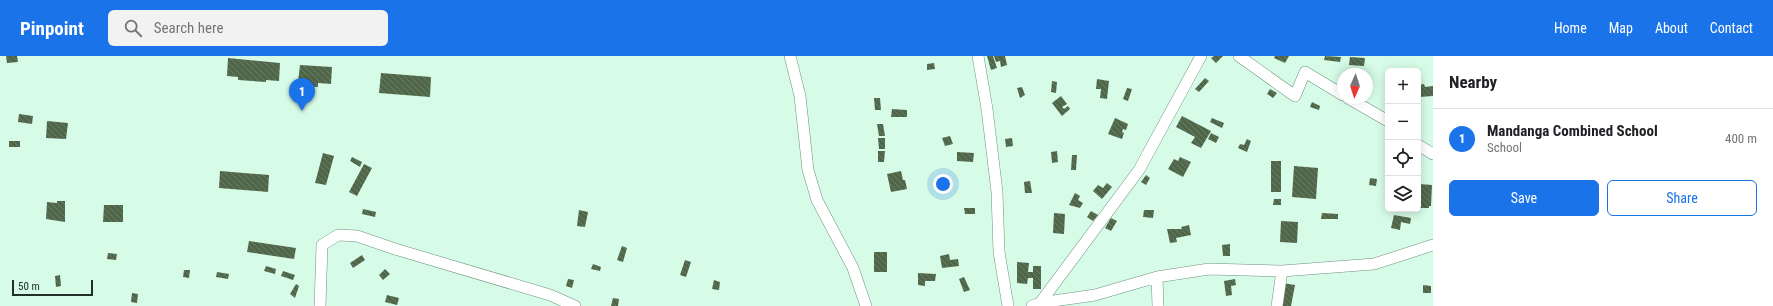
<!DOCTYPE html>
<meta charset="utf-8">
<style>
:root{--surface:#fff;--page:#f2f2f2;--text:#202124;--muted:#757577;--line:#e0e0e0;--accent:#1a73e8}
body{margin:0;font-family:"Roboto Condensed",sans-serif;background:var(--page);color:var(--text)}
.controls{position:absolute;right:12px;top:12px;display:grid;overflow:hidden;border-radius:6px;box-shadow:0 2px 10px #0003}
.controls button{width:36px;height:36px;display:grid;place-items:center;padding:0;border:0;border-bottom:1px solid var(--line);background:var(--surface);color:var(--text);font:20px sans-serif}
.compass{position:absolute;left:1337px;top:12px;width:36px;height:36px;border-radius:50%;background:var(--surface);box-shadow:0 2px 10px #0003;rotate:183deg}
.scale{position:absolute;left:12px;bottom:10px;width:81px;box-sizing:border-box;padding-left:4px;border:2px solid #212f28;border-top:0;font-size:11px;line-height:14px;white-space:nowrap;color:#212f28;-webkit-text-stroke:3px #d6fce7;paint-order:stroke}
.you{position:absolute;left:943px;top:128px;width:14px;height:14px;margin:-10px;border:3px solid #fff;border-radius:50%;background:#1a73e8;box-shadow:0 0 0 6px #1a73e833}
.badge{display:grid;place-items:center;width:26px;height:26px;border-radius:50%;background:var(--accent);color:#fff;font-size:13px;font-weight:700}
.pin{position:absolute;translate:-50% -33px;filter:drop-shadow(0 1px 2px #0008)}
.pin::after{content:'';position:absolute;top:21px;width:14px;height:12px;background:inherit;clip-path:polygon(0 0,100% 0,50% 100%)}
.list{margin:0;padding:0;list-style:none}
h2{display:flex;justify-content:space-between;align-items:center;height:52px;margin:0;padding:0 16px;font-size:17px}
h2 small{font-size:13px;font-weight:400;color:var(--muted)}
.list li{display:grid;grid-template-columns:26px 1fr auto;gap:12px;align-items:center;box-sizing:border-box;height:60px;padding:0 16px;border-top:1px solid var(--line)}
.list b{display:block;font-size:15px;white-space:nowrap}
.list p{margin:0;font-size:13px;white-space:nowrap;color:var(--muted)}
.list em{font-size:13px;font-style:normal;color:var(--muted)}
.actions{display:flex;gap:8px;padding:12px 16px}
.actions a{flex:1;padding:9px 0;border:1px solid var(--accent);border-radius:6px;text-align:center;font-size:14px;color:var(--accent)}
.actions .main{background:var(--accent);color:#fff}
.icon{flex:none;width:22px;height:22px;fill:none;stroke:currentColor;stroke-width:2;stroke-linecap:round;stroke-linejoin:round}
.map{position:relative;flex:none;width:1433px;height:250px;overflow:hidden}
header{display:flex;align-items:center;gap:24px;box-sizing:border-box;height:56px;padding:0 20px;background:var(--accent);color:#fff}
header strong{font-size:19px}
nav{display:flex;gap:22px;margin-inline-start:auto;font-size:14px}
.search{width:280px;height:36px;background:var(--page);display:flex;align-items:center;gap:10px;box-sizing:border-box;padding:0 14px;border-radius:6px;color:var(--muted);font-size:15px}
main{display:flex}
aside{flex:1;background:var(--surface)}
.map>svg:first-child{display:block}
.building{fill:url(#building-back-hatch)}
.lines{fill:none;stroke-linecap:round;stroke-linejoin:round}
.minor-casing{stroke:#6f9280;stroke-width:12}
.minor{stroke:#fff;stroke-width:11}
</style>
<header>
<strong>Pinpoint</strong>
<div class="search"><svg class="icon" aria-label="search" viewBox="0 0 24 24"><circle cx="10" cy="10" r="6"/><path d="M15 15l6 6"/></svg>Search here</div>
<nav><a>Home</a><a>Map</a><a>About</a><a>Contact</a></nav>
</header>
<main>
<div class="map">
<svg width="1433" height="250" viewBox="0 0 1433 250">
<defs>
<pattern id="building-back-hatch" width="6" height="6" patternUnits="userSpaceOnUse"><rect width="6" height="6" fill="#4f6649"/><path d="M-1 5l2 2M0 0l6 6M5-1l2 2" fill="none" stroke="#6a7d66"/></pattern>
</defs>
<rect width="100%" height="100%" fill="#d6fce7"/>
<path class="building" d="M6,0H17L18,6L7,7Z
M987,0H993L997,12L991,14Z
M994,0H1005L1007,9L1001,11L1000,5L996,6Z
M1214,0H1223L1216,7L1211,2Z
M1275,0H1289L1285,7L1274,2Z
M1325,0L1341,1L1340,6L1324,4Z
M1350,1L1365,2L1364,10L1349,9Z
M228,2L280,7L279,25L266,24V26L238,24V21L227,20Z
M934,7L935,13L927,14V8Z
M300,9L332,11L331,28L318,27V31L308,30V27L298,26Z
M381,17L431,21L430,41L379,37Z
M1205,22L1209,25L1199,36L1195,33Z
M1097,23L1109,25L1107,43L1100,42L1101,33H1096Z
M1052,25L1057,26L1056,37L1051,36Z
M1424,28L1425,31L1433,30V40L1419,41L1418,29Z
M1022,31L1025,39L1020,42L1017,32Z
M1127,32L1132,33L1128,45L1123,43Z
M1270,33L1277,37L1273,42L1267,38Z
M1061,40L1067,48L1062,51L1064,53L1068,50L1070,53L1062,60L1052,47Z
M874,42H880L881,54H875Z
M1312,46L1320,50L1319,54L1310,51Z
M892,53L907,54V61H891Z
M19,58L33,60L32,68L18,66Z
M1182,60L1211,75L1201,92L1191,87L1195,81L1176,71Z
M1115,62L1128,68L1126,74L1123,73L1122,76L1124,77L1122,83L1108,78Z
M1212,62L1224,67L1222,72L1210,66Z
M47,65L68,67L66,83L46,82Z
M877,68H883L885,80H879Z
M1211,77L1219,81L1216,87L1208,83Z
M950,80L953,88L945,90L942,82Z
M878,82H885V93H879Z
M1012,82L1013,90L1006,91L1005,83Z
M1247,83L1251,85L1247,96L1238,92L1240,88L1244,89Z
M9,85H20V91H9Z
M878,95H885L884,106H878Z
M1057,95L1058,106L1052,107L1051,96Z
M957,96L974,97L973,106L957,105Z
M323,97L334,100L326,129L315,127Z
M1072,99H1077L1076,114H1071Z
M352,101L362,106L360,111L350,105Z
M1180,101L1191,106L1183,121L1168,113L1174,103L1178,105Z
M1271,105H1281V136H1271Z
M364,108L372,112L357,140L349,136Z
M1294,110L1318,112L1316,143L1292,141Z
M220,115L269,119L268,136L219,132Z
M901,115L903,124H905L907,133L891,136L887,118Z
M1146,119L1150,122L1146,129L1141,126Z
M1370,122L1377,123L1376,130L1369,129Z
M1030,125L1032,137H1025L1024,126Z
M1107,127L1112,131L1102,143L1093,135L1098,129L1103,132Z
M1419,128L1432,129L1431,150H1429V152H1418Z
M1075,137L1080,140L1078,144L1083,147L1080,152L1069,149Z
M1274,143H1281V149H1273Z
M57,145H65V166L46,163L47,146L57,147Z
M104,149H123V166H103Z
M964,152H975V158H965Z
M363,153L376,156L375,161L362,158Z
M579,154L588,156L585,171L577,170Z
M1144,154H1154L1153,162L1143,161Z
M1091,155L1098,159L1093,165L1087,161Z
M1054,157L1065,158L1064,178L1053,177Z
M1322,157L1338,158V163H1321Z
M1394,159L1411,162L1410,168L1401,166L1400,174L1391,172Z
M1111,162L1117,165L1111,175L1105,172Z
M1281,165L1298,166L1297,187L1280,186Z
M1189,169L1191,179L1176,182L1177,186L1170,187L1167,173H1182L1181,171Z
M249,185L296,192L294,203L247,196Z
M1230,188V200H1223L1222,189Z
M622,190L627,192L623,206L617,204Z
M874,196H887V216H874Z
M108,197L117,198L116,204L107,203Z
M949,198L950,204L958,203L959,210L942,212L940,200Z
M362,199L365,204L353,212L350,207Z
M685,204L691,206L686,221L680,219Z
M1017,206L1029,207L1028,216H1033V210H1041V233H1033V222H1028L1027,228L1017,227Z
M593,208L601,211L600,215L591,213Z
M266,210L276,213L275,218L264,215Z
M385,213L390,218L383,224L379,219Z
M184,214H190L189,222L183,221Z
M283,215L295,219L293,224L281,220Z
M217,216L229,218L228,223L216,221Z
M918,217L936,218L935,225H925V230L918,229Z
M60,219L61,230L56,231L55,220Z
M964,221L970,234L964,236L959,223Z
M568,223L574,224L572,232L566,230Z
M1235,223L1236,229L1231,230L1232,239L1226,240L1224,225Z
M714,224L720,226L719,234L712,233Z
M1282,227L1295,229L1291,250H1278Z
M296,228L299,230L295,242L290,238Z
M1423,229L1431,230V237H1423Z
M132,237L138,238L137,247L131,246Z
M387,239L399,242L397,249L385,246Z
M613,242L619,243L618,250H611Z"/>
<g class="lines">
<defs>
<path id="minor" d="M790,0L800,40L808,114L817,144L853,212L866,250
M978,0L987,53L997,136L999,196L1008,250
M1239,0L1295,40L1305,16L1343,39
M1348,42L1388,65
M1418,89L1433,98
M1157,221L1158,250
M320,250L322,189L338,179L357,180L395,193L550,239L575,250
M1032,250L1040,247L1095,239L1157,221L1209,213L1282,215L1374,208L1433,189
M1039,250L1040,247L1139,114L1201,0
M1277,250L1282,215"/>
</defs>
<use href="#minor" class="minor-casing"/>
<use href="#minor" class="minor"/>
</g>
</svg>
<div class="controls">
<button>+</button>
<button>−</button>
<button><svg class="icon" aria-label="locate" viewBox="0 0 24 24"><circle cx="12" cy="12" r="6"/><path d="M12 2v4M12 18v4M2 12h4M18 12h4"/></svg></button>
<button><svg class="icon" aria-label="layers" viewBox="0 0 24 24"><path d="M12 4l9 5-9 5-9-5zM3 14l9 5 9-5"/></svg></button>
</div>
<svg class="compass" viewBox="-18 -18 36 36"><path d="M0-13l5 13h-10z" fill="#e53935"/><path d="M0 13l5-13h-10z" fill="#757577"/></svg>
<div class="scale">50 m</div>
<div class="you"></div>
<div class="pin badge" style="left:302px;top:55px">1</div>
</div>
<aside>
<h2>Nearby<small></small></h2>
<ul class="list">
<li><span class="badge">1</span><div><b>Mandanga Combined School</b><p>School</p></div><em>400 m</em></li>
</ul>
<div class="actions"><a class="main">Save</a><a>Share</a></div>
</aside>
</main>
